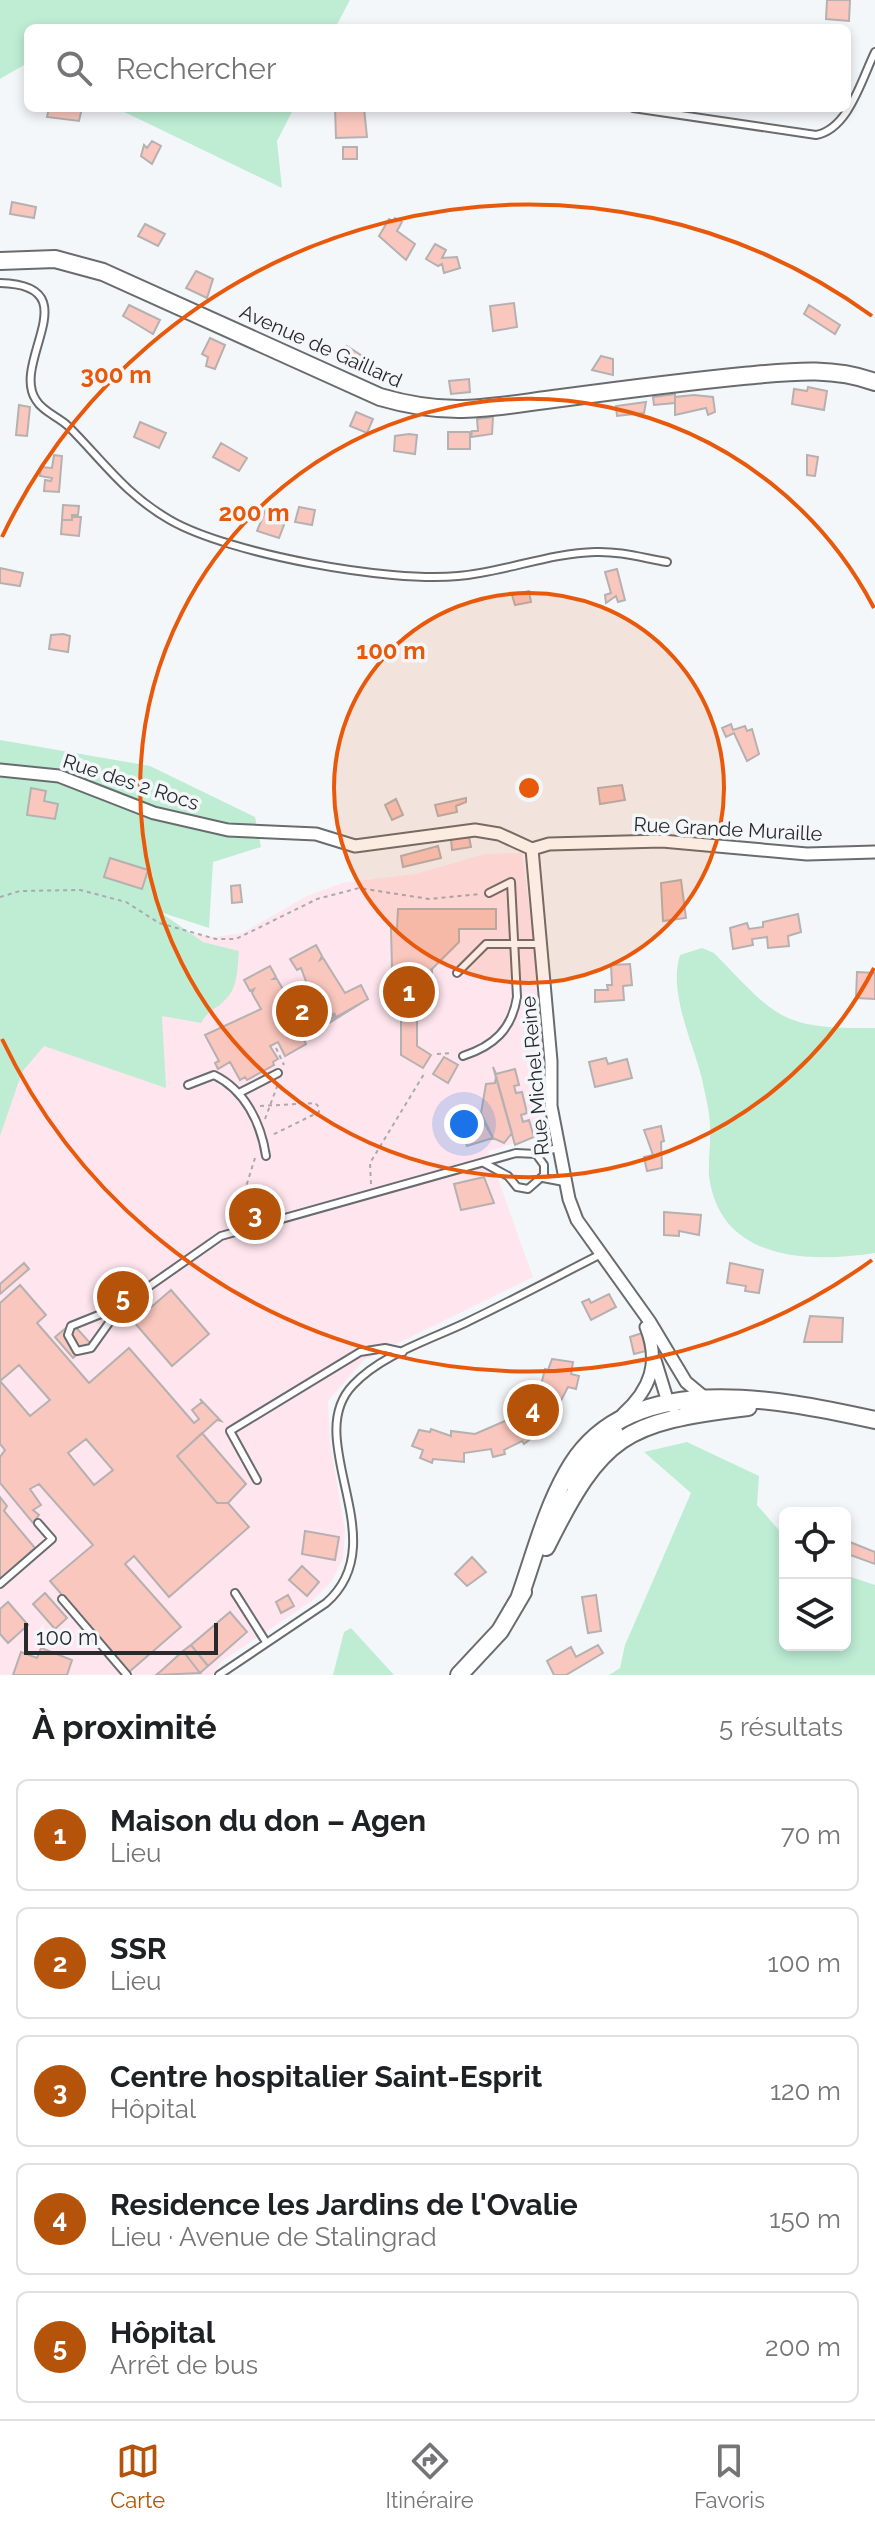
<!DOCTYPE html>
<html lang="fr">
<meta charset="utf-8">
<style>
:root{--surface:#fff;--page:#f6f6f6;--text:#202124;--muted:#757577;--line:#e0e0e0;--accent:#b45309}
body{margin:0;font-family:Raleway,sans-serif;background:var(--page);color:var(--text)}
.controls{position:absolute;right:24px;bottom:24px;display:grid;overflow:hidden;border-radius:12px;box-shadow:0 4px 12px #0003}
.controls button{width:72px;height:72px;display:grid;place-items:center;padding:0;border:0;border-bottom:2px solid var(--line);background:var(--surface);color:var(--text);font:40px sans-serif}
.scale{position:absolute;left:24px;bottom:20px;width:194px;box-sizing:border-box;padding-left:8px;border:4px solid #292a2b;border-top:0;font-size:22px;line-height:28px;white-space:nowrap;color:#292a2b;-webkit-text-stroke:6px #f4f7fa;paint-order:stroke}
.you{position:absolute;left:464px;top:1124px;width:28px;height:28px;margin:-20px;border:6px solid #fff;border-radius:50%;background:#1a73e8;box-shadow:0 0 0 12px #1a73e833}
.badge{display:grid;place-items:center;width:52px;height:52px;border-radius:50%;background:var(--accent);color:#fff;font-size:26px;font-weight:700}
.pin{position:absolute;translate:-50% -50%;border:4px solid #fff;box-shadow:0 2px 8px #0006}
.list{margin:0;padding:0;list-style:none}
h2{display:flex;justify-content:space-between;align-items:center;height:104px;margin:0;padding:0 32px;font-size:34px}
h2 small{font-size:26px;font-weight:400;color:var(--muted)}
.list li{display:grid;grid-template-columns:52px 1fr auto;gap:24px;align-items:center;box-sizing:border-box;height:112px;margin:0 16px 16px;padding:0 16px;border:2px solid var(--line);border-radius:12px}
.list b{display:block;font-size:30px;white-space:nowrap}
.list p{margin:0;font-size:26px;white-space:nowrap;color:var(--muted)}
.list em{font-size:26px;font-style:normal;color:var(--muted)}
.icon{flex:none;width:44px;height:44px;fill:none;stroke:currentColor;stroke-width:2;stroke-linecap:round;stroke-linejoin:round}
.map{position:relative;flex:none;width:875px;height:1675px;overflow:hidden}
.search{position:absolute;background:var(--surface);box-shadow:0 4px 12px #0003;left:24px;right:24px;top:24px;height:88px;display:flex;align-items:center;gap:20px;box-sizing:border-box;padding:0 28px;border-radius:12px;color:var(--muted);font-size:30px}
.sheet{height:744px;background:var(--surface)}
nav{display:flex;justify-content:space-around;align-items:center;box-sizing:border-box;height:112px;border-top:2px solid var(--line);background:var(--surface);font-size:22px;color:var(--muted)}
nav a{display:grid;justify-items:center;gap:4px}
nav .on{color:var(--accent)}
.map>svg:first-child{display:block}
.medical{fill:#ffe5ee}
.green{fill:#beedd4}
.building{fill:#fac7be;stroke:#b5b1b1;stroke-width:2;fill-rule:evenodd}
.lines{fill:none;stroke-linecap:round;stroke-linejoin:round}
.lane-casing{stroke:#696c6e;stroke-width:10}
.street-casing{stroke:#696c6e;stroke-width:15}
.secondary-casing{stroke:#696c6e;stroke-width:20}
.path{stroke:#a8aaac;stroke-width:2;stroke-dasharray:4 4;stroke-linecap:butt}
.lane{stroke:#fff;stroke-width:6}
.street{stroke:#fff;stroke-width:11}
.secondary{stroke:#fff;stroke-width:16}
.ring{fill:none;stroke:#e8590c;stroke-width:4}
.labels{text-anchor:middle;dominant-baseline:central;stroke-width:7;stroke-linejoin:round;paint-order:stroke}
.street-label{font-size:20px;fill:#292a2b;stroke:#f4f7fa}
.centre{fill:#e8590c;stroke:#f4f7fa;stroke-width:4}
.ring-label{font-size:24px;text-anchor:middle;font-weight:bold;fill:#e8590c;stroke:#f4f7fa;stroke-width:7;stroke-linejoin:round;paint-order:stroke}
</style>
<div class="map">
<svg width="875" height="1675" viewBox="0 0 875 1675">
<rect width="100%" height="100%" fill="#f4f7fa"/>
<path class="medical" d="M522,853L537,967L546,1083L543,1131L536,1137L488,1151L533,1277L364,1360L328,1401L330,1442L345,1531L343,1558L332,1581L312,1601L222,1661L212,1675H0V884L110,887L190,933L214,937L242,933L307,896L342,883L416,874L485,854Z"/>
<path class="green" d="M0,0H350L335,28H28V67L24,65L0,79Z
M116,108H294L277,141L282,188Z
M0,740L150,766L255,817L261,847L213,862L209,928L160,912L203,942L239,951C237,968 239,988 224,1001C214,1011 211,1007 201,1023L162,1016L166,1088L44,1046L22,1072L0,1136Z
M702,948L714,953C778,1019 781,1029 875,1028V1253C810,1263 720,1262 709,1176C708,1160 711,1144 710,1127C710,1111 705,1095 702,1079C693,1042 668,993 680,955Z
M687,1442L759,1476L757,1505L785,1537V1645H845V1575L875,1585V1675H609L620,1668L625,1645L691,1493L644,1452Z
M351,1628L394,1675H333L344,1632Z"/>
<path class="building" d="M827,0H850L849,21L826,19Z
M49,108H82L79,121L47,117Z
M335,108H364L367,137L336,138Z
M152,141L161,146L152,164L141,156L144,145L147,148Z
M343,147H357V159H343Z
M12,202L36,207L34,218L10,214Z
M395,218L402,222L397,231L415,244L406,260L379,236L389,219L393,221Z
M145,224L165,234L158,246L138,236Z
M435,244L446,250L442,258L457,257L460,268L444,273L442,264L438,266L426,259Z
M196,271L213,279L207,298L186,288Z
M514,303L517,327L493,331L490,306Z
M129,305L160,320L153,334L123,316Z
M809,305L840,325L835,334L804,314Z
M210,338L225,345L215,369L206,366L208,357L202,354Z
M347,346L361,355L354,368L339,359Z
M601,356L613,359V375L592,370Z
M469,379L470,392L451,394L449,381Z
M808,387L827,391L824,410L792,404L794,389L807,391Z
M675,394V403L654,405L653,397Z
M694,395L713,397L715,412L708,415L706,408L675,415V397Z
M646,402L644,413L617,416L616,406Z
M19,405L30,407L27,436L16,435Z
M356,412L373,419L367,433L350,426Z
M493,417L492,434L471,437L472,431H478L477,419Z
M140,422L166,433L159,448L134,437Z
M448,432H470V449H448Z
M409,434L417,435L415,454L394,451L395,436Z
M221,443L247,458L239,471L213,457Z
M54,455L62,456L59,492L44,491L45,480L51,481L52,478L40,476L41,467L52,468Z
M807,455L818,457L815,476L807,475Z
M63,505L79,506L78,515H72V520H62Z
M299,507L315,510L312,525L295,522Z
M266,509L287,517L279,538L257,531Z
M72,517H81L79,536L61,534L62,520H72Z
M0,568L23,573L20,586L0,583Z
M617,569L625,600L618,602L616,596L606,603L605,595L611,593L605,572Z
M529,591L531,602L515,605L512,595Z
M63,634L70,636L68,652L49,649L51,635Z
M731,724L733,730L745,726L747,731L752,729L759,754L747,761L734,733L726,737L722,728Z
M622,785L625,800L600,804L598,788Z
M31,788L46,791L44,801L58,804L55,819L27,815Z
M466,798V802L456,806L457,812L438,816L435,805Z
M396,799L403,815L392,820L385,805Z
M469,837L471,847L452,850L451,839Z
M438,846L441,858L403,867L401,856Z
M110,858L148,870L142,889L104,877Z
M681,880L686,918L663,921L661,883Z
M240,885L242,902L232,903L231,886Z
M398,909H496V929H459V942L428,973L425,999L421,1004L425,1008L417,1016V1046L431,1055L423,1068L401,1055V1007H393L391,929H397Z
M798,914L801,932L788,936L789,946L768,948L767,937L752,939L753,945L733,949L730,928L747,923L749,929L763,927V922Z
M316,945L322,956L320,960L323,958L345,993L361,985L368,999L336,1017L334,1013V1017L301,1033L306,1044L285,1056L278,1042L270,1046L278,1059L273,1062L274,1065L247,1080L245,1077L240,1080L230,1062L218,1069L215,1063L219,1061L205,1035L261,1009L252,993L254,989L250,991L244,980L270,966L276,977L273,979H277L288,998L308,987L301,968L297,970L290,959Z
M630,964L632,985L623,986L624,1000L595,1002V990H608L607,985H612L611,965Z
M432,969V1007L425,1008L421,1004L425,999L424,986H428V973Z
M857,972L875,973V999L856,998Z
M368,999L316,1031L302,1038L301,1033L334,1017L332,1014L336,1017Z
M444,1057L458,1065L448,1083L433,1074Z
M606,1058L608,1064L627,1059L632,1078L595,1087L589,1062Z
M493,1067L496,1074L515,1069L519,1085L514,1086L516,1093L522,1092L527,1113L521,1115L523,1122L529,1120L534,1137L515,1145Z
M496,1076L512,1133L504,1143L493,1138L481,1113L486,1084L495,1083Z
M484,1123L493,1138L467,1146L462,1130Z
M661,1126L664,1141L661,1142L662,1168L647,1171L644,1157L653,1155L644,1130Z
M484,1177L494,1203L461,1210L454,1184Z
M664,1212L701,1215L699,1235L679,1231V1236L664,1235Z
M24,1263L29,1269L0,1294V1284Z
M730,1263L763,1270L759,1293L745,1291L746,1286L727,1283Z
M20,1285L46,1315L37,1323L89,1383L129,1348L194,1423L199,1419L192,1410L202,1402L200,1399L221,1421L217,1420L177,1456L217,1503H228L249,1527L169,1597L134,1556L125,1564L181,1627L129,1672L50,1581L93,1545L39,1484L30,1489L41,1505L33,1510L39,1515L33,1523L0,1483V1457L5,1450L0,1444V1303ZM19,1365L50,1400L30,1416L0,1381ZM86,1439L113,1470L94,1485L68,1453Z
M171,1290L209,1334L172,1366L134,1322Z
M609,1294L616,1307L591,1320L582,1302L589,1299L591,1303Z
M810,1316L843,1318L842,1342H804Z
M72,1323L91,1344L73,1358L55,1337Z
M642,1333L646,1351L634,1354L630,1337Z
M552,1359L573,1362L571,1374L579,1376L576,1389L568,1387L554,1414L546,1410L528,1429L534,1436L524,1444L522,1441L504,1450L505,1454L493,1457L491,1449L464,1453V1462L433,1459L432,1463L420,1458L423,1450L412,1446L419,1430L430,1432L431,1429L451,1436V1431L475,1434L505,1421L525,1407L535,1386L540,1389L545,1369L548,1370Z
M202,1433L246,1484L228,1503H217L177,1456Z
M0,1497L7,1506L4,1511L35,1548L0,1579Z
M305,1531L339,1537L335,1560L302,1554Z
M845,1540L875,1552V1564L845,1553Z
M472,1557L486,1572L467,1586L455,1574Z
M302,1566L319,1582L307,1596L289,1580Z
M45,1593L67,1618L55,1629L33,1604Z
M288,1595L294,1606L281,1613L276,1602Z
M596,1595L601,1631L588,1633L582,1597Z
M8,1602L28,1625L8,1643L0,1634V1609Z
M230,1612L247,1632L208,1666L191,1645Z
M191,1645L208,1666L200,1673L183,1651Z
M598,1645L603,1653L566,1675H554L547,1661L571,1647L576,1657Z
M41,1648L72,1660L67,1675H13L21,1652L37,1658Z
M183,1651L200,1673L156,1675L161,1671Z"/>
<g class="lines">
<g class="lane-casing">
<path id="lane" d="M633,108L816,135C849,129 862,78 875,52
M0,283C91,285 10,362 36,400C43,412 59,417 68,426C104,462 125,494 170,520C229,554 390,583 458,576C504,572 550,553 595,552C620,551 643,558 667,562
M457,973L486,944H541
M463,1056C494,1046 512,1029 517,997L511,882L489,893
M188,1085L214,1075C245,1090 261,1123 266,1156
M239,1093L278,1073
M484,1163L508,1176L517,1187L528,1189L544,1175V1165L536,1154
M543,1178L564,1182
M121,1306L91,1348L77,1351L68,1335L71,1326L121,1306L221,1236L516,1153L536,1154L557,1148
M257,1480L230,1431L360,1352L385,1348L403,1352
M0,1584L52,1539L38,1523
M235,1593L266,1642
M62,1599L127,1675
M219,1675L326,1603C397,1541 300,1440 353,1385C381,1355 429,1340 465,1323C511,1301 556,1277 601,1254"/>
</g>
<g class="street-casing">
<path id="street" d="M0,770L59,776L154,813L228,830L316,834L355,846L475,830L499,834L532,849
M532,849L551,1061V1106L569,1199L577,1220L650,1322L686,1382L704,1397
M532,849L549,844L662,841L807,854L875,852
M655,1360L667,1399L673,1407
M623,1414C651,1389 660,1362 646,1327
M574,1490L572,1480L586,1457L617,1432"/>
</g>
<g class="secondary-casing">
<path id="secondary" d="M0,261L55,259L103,272L380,397C452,418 490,407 561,398C621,390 682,382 743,376C789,372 830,366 875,382
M546,1547C602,1434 624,1422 748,1407
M519,1599C534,1557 545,1512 567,1473C625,1366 779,1399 875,1420
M459,1675L500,1631L523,1592"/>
</g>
<path class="path" d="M0,897L20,891L80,890L126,902L159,923L216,939H236L317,899L359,888L429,899L480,894
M276,1048L284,1065
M437,1054L452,1053
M260,1106L315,1103L319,1107V1112L272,1135
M265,1119L278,1084
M371,1184L370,1163L424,1074
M233,1211L239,1209L255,1158"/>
<use href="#lane" class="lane"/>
<use href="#street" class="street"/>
<use href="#secondary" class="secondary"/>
</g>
<circle cx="529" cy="788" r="195" fill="#e8590c" fill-opacity=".12"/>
<g class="ring">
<circle cx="529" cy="788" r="195"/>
<path d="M874 968A389 389 0 1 1 874 608"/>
<path d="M872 1260A584 584 0 0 1 2 1039M2 537A584 584 0 0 1 872 316"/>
</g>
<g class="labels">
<g class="street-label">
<text transform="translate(321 346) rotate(24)">Avenue de Gaillard</text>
<text transform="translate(131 782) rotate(18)">Rue des 2 Rocs</text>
<text transform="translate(728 829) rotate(3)">Rue Grande Muraille</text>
<text transform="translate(535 1076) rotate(-95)">Rue Michel Reine</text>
</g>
</g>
<circle cx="529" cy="788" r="12" class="centre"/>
<g class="ring-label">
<text x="116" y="383">300 m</text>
<text x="254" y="521">200 m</text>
<text x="391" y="659">100 m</text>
</g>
</svg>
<div class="controls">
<button><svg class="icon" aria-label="locate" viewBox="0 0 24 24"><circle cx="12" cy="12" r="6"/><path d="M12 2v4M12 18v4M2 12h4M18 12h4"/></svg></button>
<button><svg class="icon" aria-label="layers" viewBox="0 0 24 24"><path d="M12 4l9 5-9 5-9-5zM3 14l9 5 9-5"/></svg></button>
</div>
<div class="scale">100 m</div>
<div class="you"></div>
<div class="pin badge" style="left:409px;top:992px">1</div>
<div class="pin badge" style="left:302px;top:1011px">2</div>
<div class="pin badge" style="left:255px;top:1214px">3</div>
<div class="pin badge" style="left:533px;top:1410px">4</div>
<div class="pin badge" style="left:123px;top:1297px">5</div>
<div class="search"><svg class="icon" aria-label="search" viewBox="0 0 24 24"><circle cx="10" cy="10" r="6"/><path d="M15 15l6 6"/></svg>Rechercher</div>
</div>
<section class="sheet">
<h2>À proximité<small>5 résultats</small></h2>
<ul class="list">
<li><span class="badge">1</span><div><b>Maison du don – Agen</b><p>Lieu</p></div><em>70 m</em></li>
<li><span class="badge">2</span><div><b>SSR</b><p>Lieu</p></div><em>100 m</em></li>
<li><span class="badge">3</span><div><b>Centre hospitalier Saint-Esprit</b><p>Hôpital</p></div><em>120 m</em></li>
<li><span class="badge">4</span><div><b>Residence les Jardins de l'Ovalie</b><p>Lieu · Avenue de Stalingrad</p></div><em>150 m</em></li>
<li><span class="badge">5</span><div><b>Hôpital</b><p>Arrêt de bus</p></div><em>200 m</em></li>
</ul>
</section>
<nav>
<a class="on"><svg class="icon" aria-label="map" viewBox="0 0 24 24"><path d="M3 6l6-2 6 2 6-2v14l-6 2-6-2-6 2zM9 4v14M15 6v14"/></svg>Carte</a>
<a><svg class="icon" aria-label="directions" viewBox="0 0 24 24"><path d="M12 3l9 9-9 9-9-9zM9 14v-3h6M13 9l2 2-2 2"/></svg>Itinéraire</a>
<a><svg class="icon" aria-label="saved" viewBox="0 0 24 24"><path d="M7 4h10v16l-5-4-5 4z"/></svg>Favoris</a>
</nav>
